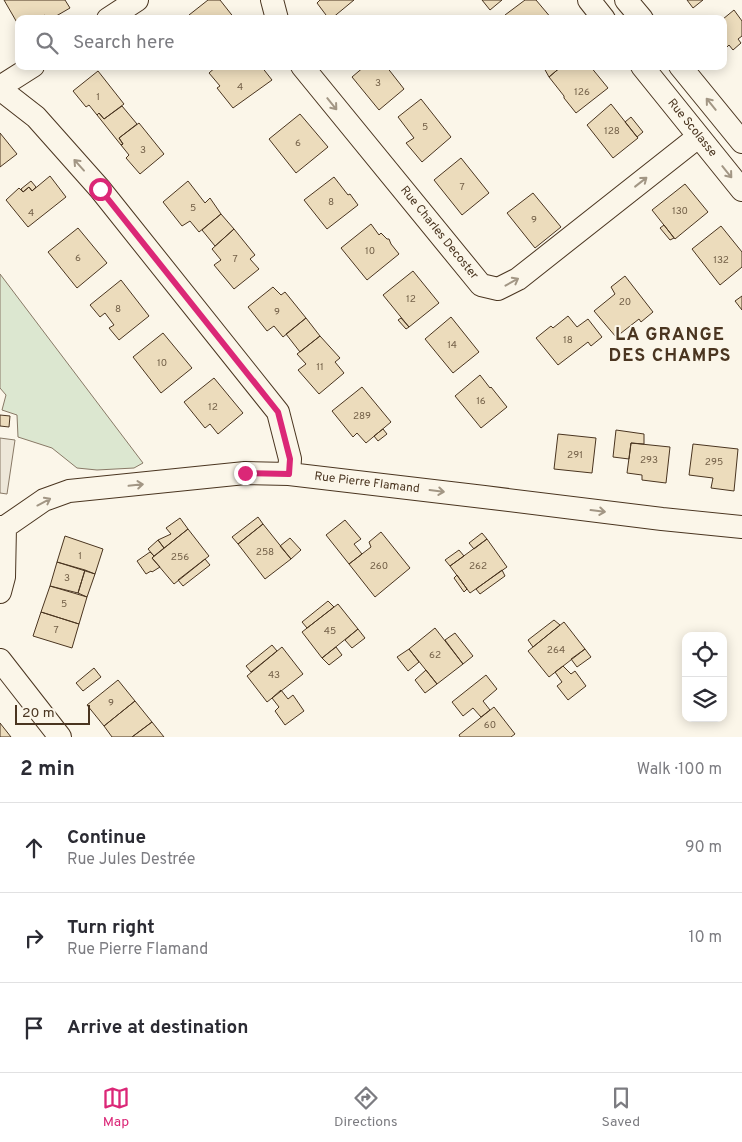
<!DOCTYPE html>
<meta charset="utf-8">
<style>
:root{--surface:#fff;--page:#f2f2f3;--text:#2b2b33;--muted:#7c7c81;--line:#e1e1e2;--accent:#db2777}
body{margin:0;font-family:Overpass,sans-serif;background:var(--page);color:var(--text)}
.controls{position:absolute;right:15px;bottom:15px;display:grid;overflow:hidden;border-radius:10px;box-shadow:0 2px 12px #0003}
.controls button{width:45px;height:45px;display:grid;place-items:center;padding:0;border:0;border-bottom:1px solid var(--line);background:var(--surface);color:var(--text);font:25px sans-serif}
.scale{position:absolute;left:15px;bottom:12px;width:75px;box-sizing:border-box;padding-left:5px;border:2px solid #4a3520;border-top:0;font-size:14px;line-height:18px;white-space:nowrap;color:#4a3520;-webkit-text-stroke:4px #fbf6e9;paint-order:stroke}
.stop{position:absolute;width:15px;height:15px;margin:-11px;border:4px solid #db2777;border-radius:50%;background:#fff}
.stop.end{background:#db2777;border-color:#fff;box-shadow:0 1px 5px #0008}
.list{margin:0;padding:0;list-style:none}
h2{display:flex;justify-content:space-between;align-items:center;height:65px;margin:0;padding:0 20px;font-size:21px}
h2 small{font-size:16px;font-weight:400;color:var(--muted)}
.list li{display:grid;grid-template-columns:32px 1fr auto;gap:15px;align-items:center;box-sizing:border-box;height:90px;padding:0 20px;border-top:1px solid var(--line)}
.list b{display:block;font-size:19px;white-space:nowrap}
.list p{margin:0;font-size:16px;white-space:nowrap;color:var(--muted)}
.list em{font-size:16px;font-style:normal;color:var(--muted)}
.icon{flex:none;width:28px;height:28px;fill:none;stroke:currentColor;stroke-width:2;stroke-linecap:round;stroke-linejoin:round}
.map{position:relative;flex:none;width:742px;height:737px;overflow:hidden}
.search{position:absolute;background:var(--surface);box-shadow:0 2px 12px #0003;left:15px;right:15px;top:15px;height:55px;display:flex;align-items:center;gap:12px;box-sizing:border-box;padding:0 18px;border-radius:10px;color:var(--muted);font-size:19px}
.sheet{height:335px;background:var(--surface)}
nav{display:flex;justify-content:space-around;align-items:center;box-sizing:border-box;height:70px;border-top:1px solid var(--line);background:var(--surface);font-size:14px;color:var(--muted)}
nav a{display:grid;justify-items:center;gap:2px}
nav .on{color:var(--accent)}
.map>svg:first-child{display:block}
.green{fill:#dce7d0;stroke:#887966}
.parking{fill:#ede7d9;stroke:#887966}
.building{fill:#ecdcbc;stroke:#4a3520}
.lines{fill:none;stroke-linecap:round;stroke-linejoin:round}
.street-casing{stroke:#4a3520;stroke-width:24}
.street{stroke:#fbf6e9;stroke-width:22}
.oneway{stroke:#a29684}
.route{stroke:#db2777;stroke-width:6}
.labels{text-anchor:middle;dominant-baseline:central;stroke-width:4;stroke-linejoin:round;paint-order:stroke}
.number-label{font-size:10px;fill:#725f47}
.street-label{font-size:12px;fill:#4a3520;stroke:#fbf6e9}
.district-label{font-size:18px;font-weight:bold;letter-spacing:1px;fill:#4a3520;stroke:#fbf6e9}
</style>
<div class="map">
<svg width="742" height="737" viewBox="0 0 742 737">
<rect width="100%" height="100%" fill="#fbf6e9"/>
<path class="green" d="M0,274L143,463L134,468L97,470L77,468L52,448L18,437L17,415L2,410L6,395L0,388Z"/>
<path class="parking" d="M0,438L15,440L7,494L0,493Z"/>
<path class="building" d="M4,0H65L70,8L51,19H48L45,15L39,19H19V26Z
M208,0H220L235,19H187L190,16L189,15Z
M320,0H354L331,19H329L317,3Z
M482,0H502L490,10Z
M525,0H536L552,19H508L505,15Z
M687,0H703L693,8Z
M734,10L742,21V36L738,39L741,43L733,50L729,45L723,51V19Z
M217,66H253L255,69L258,66H261L272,80L233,108L217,88L220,86L209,73Z
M365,66H386L404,89L379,110L352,77Z
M546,66H562L549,77L544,68Z
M562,66H590L608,88L576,113L564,98V96L549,77Z
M98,71L124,104L104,119L99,113L97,115L89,105L86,107L73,91Z
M421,99L451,137L422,162L406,143L414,138L398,117Z
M611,104L638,138L613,158L587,125Z
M122,106L137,124L119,138L123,144L121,145L97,115L99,113L104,119Z
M300,114L328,147L296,173L269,139Z
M631,117L643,132L637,137L625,122Z
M139,123L164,154L140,174L126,158L129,155L121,145L123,144L119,138Z
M0,133L17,154L0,167Z
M461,158L489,193L462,215L434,180Z
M50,176L66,197L28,227L6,200L19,188L23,192L29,187L32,191Z
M334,177L348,195L350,194L358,205L327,229L304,200Z
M31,181L36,187L32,191L29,187L23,192L21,189Z
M188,181L205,203L210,198L221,214L199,232L190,221L182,226L163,202Z
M685,184L708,212L675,239L652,210Z
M533,193L561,227L535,248L507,213Z
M221,214L234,229L215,246L202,230Z
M371,224L379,235L381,233L387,239H389L391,244L399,254L367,280L341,248Z
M664,225L674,238L670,240L660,228Z
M721,226L742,252V267L720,285L692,249Z
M78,228L107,263L77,288L48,252Z
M234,229L255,255L250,259L259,269L234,289L214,265L221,260L212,249Z
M413,271L439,303L409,327L383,295Z
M625,276L653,312L641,322L639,319L616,337L594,311L615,294L611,287Z
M121,280L149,316L119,340L109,328L114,325L105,313L100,317L90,305Z
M273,287L281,295L285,292L306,318L283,337L274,326L267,331L248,307Z
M742,296V310L735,301Z
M568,316L577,327L588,319L602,337L591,346L588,342L558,365L536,338L551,326L553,328Z
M451,317L479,352L453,373L425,339Z
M306,318L320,336L300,352L286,334Z
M401,318L409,327L406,329L398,320Z
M163,333L192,368L161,393L133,357Z
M320,336L340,358L335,362L344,373L319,394L298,370L306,364L297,354Z
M480,375L490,388L491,387L507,407L481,428L455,396Z
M214,378L243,413L218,434L210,424L205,428L184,402Z
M362,387L391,422L366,443L357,433L353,437L332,411Z
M0,415L10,416L9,427L0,426Z
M383,429L387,434L378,441L374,436Z
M616,430L644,434V444L631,443L629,459L613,457Z
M558,434L596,438L592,473L554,469Z
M631,443L670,447L666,483L642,480V475L627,473Z
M693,444L738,449L734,491L711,488L713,478L689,475Z
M258,517L263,524L238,544L232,537Z
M180,518L188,529L164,548L158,540L171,534L166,528Z
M345,520L361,539L354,544L362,554L349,564L326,535Z
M263,524L291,559L265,579L238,544Z
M188,529L209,556L174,584L152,558Z
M381,532L410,568L375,597L349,564L371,547L369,542Z
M482,533L487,539L474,549L469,543Z
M65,536L103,549L95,574L57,562Z
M290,538L301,550L291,559L280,546Z
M487,539L507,567L470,593L450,566Z
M158,540L164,548L154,556L148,549Z
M459,550L464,556L450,566L445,560Z
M150,552L154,556L152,558L160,567L152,572L151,571L146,574L137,561Z
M205,559L210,565L183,586L178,580Z
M57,562L85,570L78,593L50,586Z
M85,570L95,574L87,597L78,593Z
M502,570L505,576L480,594L476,589Z
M457,575L467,589L464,592L454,578Z
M50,586L87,597L79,624L41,612Z
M328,601L334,607L307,628L302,622Z
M338,604L358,629L322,658L302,632Z
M41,612L79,624L72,648L33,636Z
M554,620L560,625L533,647L528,640Z
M564,622L585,649L549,677L528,651Z
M435,628L463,664L437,684L409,649Z
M358,629L365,638L352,648L345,640Z
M455,633L473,656L463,664L445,640Z
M272,645L277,651L251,672L246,666Z
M282,647L303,674L267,702L247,676Z
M336,647L342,655L329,665L322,658Z
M409,649L419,662L408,671L397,657Z
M585,649L591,657L577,667L571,659Z
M563,666L571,674L575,671L586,686L568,700L557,686L562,682L555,672Z
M94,668L101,677L83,691L76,683Z
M426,670L437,684L425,693L415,680Z
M486,675L497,689L483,701L490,710L481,717L473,708L463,716L452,702Z
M118,680L135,701L104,726L87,705Z
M281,690L288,699L293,695L304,711L285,725L275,711L279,707L272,698Z
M135,701L152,722L132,737H112L104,726Z
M494,707L515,734L511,737H460L459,735Z
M152,722L164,737H132Z
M0,723L11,737H0Z"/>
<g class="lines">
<g class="street-casing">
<path id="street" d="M272,0L277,19
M589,0L604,19
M626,0L642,19
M108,19L137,0
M302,66L481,285L498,289L518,279L698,137
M642,66L742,190
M680,66L742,142
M0,87L33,66
M0,89L36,117L100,189L278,412L290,459L289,474
M0,527H5L44,500L69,491L245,473L289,474L484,497L662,519L742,527
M0,592L4,577L5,527
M0,660L60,737"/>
</g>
<use href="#street" class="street"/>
</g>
<defs><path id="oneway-shaft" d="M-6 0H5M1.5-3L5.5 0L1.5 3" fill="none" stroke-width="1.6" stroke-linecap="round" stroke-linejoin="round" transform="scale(1.25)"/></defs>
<g class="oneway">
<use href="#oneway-shaft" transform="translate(332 104) rotate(51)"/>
<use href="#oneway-shaft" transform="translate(711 104) rotate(-129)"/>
<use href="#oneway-shaft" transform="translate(79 165) rotate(-132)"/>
<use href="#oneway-shaft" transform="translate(727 172) rotate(51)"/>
<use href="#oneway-shaft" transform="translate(641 182) rotate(-38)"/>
<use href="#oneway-shaft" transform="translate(512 282) rotate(-29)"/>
<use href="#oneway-shaft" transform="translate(136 485) rotate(-6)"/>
<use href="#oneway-shaft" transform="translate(437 491) rotate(7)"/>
<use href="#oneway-shaft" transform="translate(44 502) rotate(-28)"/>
<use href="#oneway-shaft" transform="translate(598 511) rotate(7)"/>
</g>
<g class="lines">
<path class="route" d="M100,189L278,412L290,459L289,474L245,473"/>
</g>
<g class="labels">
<g class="number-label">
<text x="378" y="83">3</text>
<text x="240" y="87">4</text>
<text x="582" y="92">126</text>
<text x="98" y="97">1</text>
<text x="425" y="127">5</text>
<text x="612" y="131">128</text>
<text x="298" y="143">6</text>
<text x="143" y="150">3</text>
<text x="462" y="187">7</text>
<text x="331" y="202">8</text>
<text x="193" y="208">5</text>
<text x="680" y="211">130</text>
<text x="31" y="213">4</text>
<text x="534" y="220">9</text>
<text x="370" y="251">10</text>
<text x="78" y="258">6</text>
<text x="235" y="259">7</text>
<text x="721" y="260">132</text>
<text x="411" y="299">12</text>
<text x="625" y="302">20</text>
<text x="118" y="309">8</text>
<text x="277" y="312">9</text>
<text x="568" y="340">18</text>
<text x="452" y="345">14</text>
<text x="162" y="363">10</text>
<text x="320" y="367">11</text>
<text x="481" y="401">16</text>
<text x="213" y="407">12</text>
<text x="362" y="416">289</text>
<text x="575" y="455">291</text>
<text x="649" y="460">293</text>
<text x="714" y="462">295</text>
<text x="265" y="552">258</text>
<text x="80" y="556">1</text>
<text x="180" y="557">256</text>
<text x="379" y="566">260</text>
<text x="478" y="566">262</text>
<text x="67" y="578">3</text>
<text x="64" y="604">5</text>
<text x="56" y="630">7</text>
<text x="330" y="631">45</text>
<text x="556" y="650">264</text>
<text x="435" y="655">62</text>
<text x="274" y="675">43</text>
<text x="111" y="703">9</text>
<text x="490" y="725">60</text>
</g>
<g class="street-label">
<text transform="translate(692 128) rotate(51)">Rue Scolasse</text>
<text transform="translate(439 233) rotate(51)">Rue Charles Decoster</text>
<text transform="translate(367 483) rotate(7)">Rue Pierre Flamand</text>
</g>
<g class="district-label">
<text x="670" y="335">LA GRANGE<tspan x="670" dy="21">DES CHAMPS</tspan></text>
</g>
</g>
</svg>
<div class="controls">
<button><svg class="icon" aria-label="locate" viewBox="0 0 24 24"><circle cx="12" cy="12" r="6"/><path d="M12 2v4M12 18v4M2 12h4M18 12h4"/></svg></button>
<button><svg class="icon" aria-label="layers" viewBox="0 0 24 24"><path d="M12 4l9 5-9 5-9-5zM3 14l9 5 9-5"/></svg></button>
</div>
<div class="scale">20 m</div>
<div class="stop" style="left:100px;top:189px"></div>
<div class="stop end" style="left:245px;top:473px"></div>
<div class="search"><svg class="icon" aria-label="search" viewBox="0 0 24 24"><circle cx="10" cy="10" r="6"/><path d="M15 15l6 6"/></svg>Search here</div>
</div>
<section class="sheet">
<h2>2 min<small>Walk · 100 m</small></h2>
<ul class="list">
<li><svg class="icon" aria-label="ahead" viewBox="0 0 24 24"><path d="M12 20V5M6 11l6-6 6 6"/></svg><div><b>Continue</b><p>Rue Jules Destrée</p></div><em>90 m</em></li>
<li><svg class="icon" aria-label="right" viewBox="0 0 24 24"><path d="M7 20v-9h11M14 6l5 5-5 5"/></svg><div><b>Turn right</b><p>Rue Pierre Flamand</p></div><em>10 m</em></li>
<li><svg class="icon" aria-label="arrive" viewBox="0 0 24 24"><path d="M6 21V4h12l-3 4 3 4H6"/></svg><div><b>Arrive at destination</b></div></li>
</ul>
</section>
<nav>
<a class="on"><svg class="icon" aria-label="map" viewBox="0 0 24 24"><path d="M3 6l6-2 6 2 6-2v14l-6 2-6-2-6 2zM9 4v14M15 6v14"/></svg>Map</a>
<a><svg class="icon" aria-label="directions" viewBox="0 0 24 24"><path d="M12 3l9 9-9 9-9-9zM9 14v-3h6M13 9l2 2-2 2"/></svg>Directions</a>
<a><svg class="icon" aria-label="saved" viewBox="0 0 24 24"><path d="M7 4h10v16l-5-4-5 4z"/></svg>Saved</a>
</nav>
